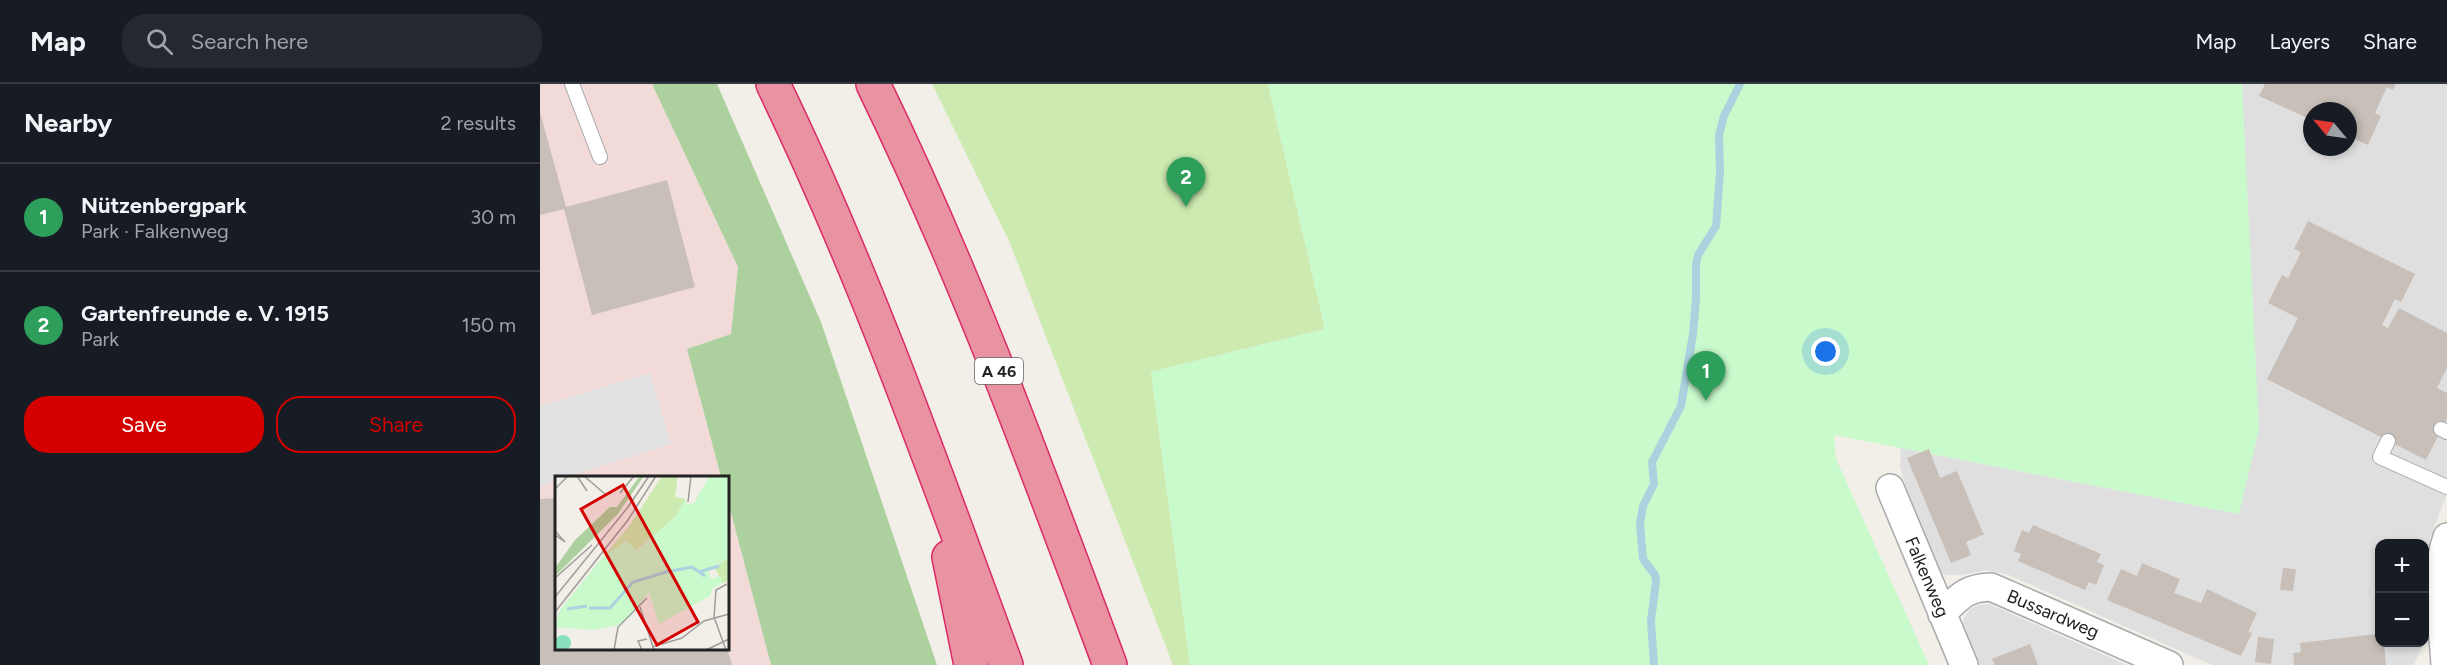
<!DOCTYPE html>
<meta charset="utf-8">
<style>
:root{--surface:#171b24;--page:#242831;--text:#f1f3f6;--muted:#9ea1a6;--line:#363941;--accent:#d40000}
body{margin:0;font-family:Figtree,sans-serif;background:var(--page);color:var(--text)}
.controls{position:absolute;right:18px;bottom:18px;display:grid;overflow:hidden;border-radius:12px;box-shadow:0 3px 9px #0003}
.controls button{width:54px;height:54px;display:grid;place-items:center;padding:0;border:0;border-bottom:2px solid var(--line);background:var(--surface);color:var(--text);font:30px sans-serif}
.compass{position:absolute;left:1763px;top:18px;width:54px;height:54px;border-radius:50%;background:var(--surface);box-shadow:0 3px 9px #0003;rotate:299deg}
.you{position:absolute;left:1286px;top:268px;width:21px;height:21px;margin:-15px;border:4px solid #fff;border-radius:50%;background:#1a73e8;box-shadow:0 0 0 9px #1a73e833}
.badge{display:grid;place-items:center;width:39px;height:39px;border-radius:50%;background:var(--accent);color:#fff;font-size:20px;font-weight:700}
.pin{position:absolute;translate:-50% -50px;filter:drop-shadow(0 2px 3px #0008)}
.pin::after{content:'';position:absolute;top:32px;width:21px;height:18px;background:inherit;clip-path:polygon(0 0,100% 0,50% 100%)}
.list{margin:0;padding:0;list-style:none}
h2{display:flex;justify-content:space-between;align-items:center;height:78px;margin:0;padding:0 24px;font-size:26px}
h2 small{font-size:20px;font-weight:400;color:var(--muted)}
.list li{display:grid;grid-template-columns:39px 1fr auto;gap:18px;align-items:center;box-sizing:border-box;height:108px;padding:0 24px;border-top:2px solid var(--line)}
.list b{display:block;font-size:22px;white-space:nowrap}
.list p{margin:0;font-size:20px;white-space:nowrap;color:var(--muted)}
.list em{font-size:20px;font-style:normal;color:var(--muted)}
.actions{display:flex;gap:12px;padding:18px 24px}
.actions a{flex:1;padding:14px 0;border:2px solid var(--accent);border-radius:24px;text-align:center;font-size:21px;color:var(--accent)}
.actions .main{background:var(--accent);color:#fff}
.icon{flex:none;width:33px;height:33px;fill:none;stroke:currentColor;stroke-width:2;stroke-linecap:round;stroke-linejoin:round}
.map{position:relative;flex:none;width:1907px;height:581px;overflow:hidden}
header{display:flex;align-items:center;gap:36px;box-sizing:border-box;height:84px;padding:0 30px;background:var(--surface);border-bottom:2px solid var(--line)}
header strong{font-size:28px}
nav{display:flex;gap:33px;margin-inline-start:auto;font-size:21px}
.search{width:420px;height:54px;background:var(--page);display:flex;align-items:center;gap:15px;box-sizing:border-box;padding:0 21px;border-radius:24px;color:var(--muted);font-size:22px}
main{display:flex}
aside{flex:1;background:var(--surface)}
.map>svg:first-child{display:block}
.residential{fill:#e0dfdf;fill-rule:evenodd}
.commercial{fill:#f2dad9}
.grass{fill:#cdebb0}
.forest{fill:#add19e}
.park{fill:#c8facc}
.parking{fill:#e2e2e2}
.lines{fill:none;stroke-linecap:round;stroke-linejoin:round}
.stream{stroke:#aad3df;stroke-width:8}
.building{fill:#c7bfb8}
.lane-casing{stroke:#a9a9a9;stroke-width:16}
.street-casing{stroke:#a9a9a9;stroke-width:30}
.highway-casing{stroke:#dc2a67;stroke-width:36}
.lane{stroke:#fff;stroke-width:14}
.street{stroke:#fff;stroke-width:27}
.highway{stroke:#e892a2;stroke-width:33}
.labels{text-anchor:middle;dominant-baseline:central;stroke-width:6;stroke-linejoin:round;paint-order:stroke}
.shield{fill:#fff;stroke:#646464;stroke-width:1.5}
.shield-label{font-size:16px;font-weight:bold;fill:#222}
.street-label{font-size:18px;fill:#222;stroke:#fff}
.inset-river{fill:none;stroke:#aad3df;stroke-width:3}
.inset-road{fill:none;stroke:#9f9d99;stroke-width:1.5}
.view{fill:#d40000;fill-opacity:0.15;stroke:#d40000;stroke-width:3}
.inset-edge{fill:none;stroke:#222;stroke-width:3}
</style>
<header>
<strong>Map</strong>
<div class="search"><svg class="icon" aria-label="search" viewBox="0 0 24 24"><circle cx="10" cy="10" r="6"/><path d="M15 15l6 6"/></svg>Search here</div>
<nav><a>Map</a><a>Layers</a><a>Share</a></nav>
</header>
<main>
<aside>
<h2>Nearby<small>2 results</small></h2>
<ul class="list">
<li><span class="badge" style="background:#2e9e5b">1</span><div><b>Nützenbergpark</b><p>Park · Falkenweg</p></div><em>30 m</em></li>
<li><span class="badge" style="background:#2e9e5b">2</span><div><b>Gartenfreunde e. V. 1915</b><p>Park</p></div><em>150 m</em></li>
</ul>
<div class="actions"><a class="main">Save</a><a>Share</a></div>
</aside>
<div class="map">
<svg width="1907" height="581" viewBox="0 0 1907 581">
<rect width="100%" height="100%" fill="#f2efe9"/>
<path class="residential" d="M1702,0H1907V410L1890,454L1887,476L1885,558L1884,460H1840V558H1884L1874,581H1672L1469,491L1447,486L1422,491H1405L1394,480L1370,420L1360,381L1361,364L1699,430L1704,58ZM1772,27H1808V63H1772Z
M1449,520L1587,581H1436L1422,542L1424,534L1430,525L1439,521Z"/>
<path class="commercial" d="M0,0H112L198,183L191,250L147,265L181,393L16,394V564H188V417L231,581H0Z"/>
<path class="grass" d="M392,0H728L785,245L611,288L650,581H633L469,157Z"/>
<path class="forest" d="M112,0H177L281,238L397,581H231L188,417V394L181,393L147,265L191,250L198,183Z"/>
<path class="park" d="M728,0H1702L1719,345L1699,430L1294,351L1296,375L1389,581H650L611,288L785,245Z"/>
<path class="parking" d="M110,289L131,360L26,393L16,394V396L0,402V322Z"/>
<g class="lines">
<path class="stream" d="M1114,581L1111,537L1116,497L1115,491L1103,475L1100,440L1103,422L1114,400L1112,378L1141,322L1153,250L1156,215V180L1158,171L1176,142L1180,88L1179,51L1184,32L1200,0"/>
</g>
<path class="building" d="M1725,0H1856L1853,6L1847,3L1835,29L1841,32L1828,61L1808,52V27H1772V36L1719,12Z
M0,28L26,123L127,96L155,203L52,231L24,125L0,131Z
M1768,137L1875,190L1861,218L1855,215L1842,241L1848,244L1859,224L1907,249V284L1897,304L1907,309V334L1886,376L1727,295L1758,234L1728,219L1742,191L1748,194L1761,168L1754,165Z
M1389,365L1400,394L1417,387L1443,449L1445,450L1426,458L1431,471L1411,479L1367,374Z
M16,414V564H187L192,581H0V415Z
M1493,441L1561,470L1557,478L1564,481L1556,501L1549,498L1545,506L1478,477L1481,470L1474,467L1482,446L1489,449Z
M1602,479L1640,495L1634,509L1661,519L1667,505L1717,529L1708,548L1712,549L1701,572L1567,516L1581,485L1597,492Z
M1743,484L1756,485L1753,507L1740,506Z
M1836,550L1837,559H1844L1846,581H1754L1753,569L1761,568L1760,559Z
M1718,553L1734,555L1731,580L1715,578Z
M1490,560L1498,581H1455L1452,575Z"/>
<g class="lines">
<g class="lane-casing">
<path id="lane" d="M32,0L60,73
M1901,345L1907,348
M1848,357L1840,373L1907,403"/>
</g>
<g class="street-casing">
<path id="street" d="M1350,404L1424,581
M1402,530C1419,513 1425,504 1451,503L1629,581
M1905,581C1903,540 1893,493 1907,453"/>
</g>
<g class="highway-casing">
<path id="highway" d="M233,0C324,188 394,385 466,581
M333,0C425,188 497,385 570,581
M409,473L431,581"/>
</g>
<use href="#lane" class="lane"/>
<use href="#street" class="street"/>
<use href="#highway" class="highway"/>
</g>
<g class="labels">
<rect class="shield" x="435" y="274" width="48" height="26" rx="4.5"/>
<g class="shield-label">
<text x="459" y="287">A 46</text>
</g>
<g class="street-label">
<text transform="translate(1387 493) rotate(67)">Falkenweg</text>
<text transform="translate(1513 530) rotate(23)">Bussardweg</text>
</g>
</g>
<g transform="translate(15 392)">
<rect width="174" height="174" fill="#f2efe9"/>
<path d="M107,0H123L120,21L131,23L120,41L81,75L71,65L47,82L75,49ZM174,82V104L168,107L159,91Z" fill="#cdebb0"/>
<path d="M85,0H89L62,39L0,100V92L20,64L55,31H62Z" fill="#add19e"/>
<path d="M155,0H174V82L153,93L156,103L165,100L168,107L157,113L155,120L104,148L94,116L75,141L63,149L38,154L0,151L5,134L47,82L71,65L82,75L120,41L131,23L132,29L139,27Z" fill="#c8facc"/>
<path d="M0 167a8 8 0 1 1 16 0a8 8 0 1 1-16 0Z" fill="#88e0be"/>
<path class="inset-river" d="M144,96L164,90M34,132H55L78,106L111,96L137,91L150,100M12,133L32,130"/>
<path class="inset-road" d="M22,0L32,15M29,0L50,18M0,13L13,0M65,17L79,0M133,26L136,0M0,55L10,66L0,59M0,102L37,69M0,121L73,31L94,0M85,131L99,174M0,136L73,44L101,0M127,162L149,145L174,138M97,171L127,162M59,174L63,151L92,122M87,174L83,165L92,163M151,174L174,163M171,174L159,141L161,114L172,108"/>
<path class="view" d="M68,9L143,146L102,169L26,33Z"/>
<rect width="174" height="174" class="inset-edge"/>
</g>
</svg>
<div class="controls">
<button>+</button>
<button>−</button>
</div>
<svg class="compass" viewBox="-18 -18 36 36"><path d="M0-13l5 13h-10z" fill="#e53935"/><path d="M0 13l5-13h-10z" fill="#9ea1a6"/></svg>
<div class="you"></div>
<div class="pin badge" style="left:1166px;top:317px;background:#2e9e5b">1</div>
<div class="pin badge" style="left:646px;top:123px;background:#2e9e5b">2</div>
</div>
</main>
